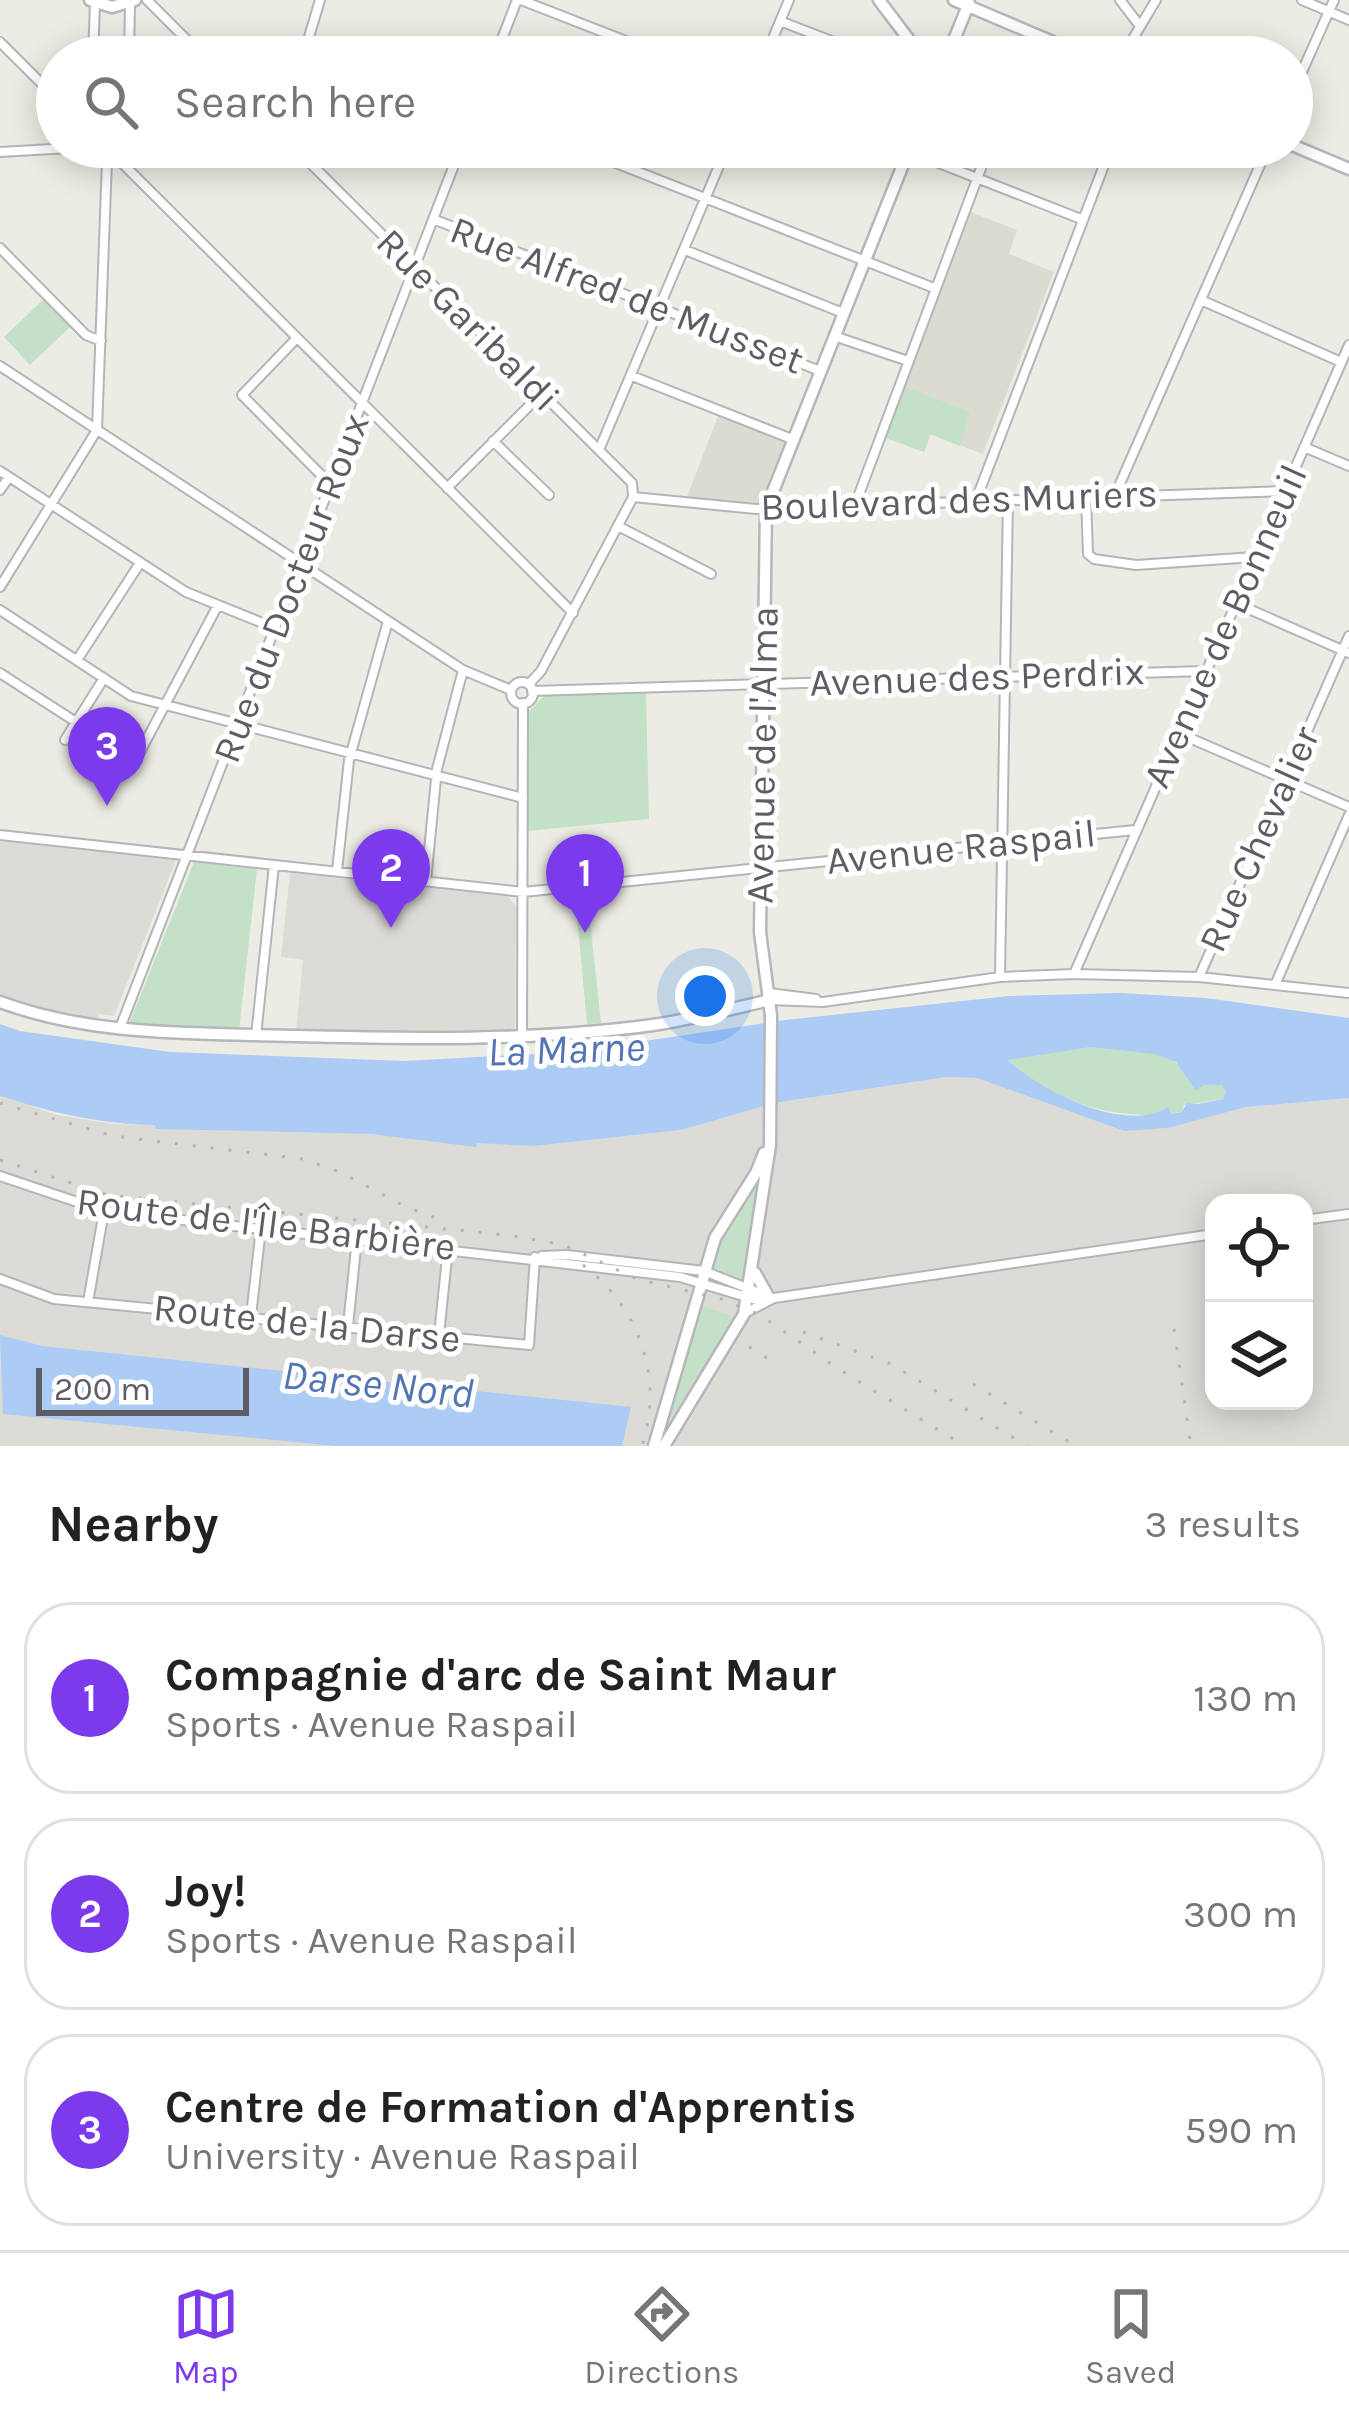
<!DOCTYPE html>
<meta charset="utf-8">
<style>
:root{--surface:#fff;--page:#f2f2f2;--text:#222;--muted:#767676;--line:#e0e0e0;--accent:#7c3aed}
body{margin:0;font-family:Karla,sans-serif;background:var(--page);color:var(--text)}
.controls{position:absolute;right:36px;bottom:36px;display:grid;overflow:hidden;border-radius:24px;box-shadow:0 6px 30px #0003}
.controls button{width:108px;height:108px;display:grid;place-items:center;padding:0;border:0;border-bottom:3px solid var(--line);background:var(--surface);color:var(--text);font:60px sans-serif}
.scale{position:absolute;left:36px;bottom:30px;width:213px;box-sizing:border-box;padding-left:12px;border:6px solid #5c5e63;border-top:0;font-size:33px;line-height:42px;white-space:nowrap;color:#5c5e63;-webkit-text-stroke:9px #fff;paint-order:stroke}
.you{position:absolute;left:705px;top:996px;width:42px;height:42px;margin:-30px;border:9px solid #fff;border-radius:50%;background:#1a73e8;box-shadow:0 0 0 18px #1a73e833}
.badge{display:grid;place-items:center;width:78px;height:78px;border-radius:50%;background:var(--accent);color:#fff;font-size:39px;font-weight:700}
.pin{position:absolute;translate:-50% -99px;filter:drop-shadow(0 3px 6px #0008)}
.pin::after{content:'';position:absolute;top:63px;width:42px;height:36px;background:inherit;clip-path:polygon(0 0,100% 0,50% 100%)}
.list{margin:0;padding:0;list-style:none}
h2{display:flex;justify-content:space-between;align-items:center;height:156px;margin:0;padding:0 48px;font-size:51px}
h2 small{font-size:39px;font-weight:400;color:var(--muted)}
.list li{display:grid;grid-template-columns:78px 1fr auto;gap:36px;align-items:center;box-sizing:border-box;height:192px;margin:0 24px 24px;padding:0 24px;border:3px solid var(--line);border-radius:48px}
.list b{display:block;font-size:45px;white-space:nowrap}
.list p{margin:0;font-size:39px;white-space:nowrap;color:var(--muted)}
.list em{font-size:39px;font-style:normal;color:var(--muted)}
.icon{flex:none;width:66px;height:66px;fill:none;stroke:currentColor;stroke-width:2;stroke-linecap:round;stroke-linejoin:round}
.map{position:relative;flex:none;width:1349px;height:1446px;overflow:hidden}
.search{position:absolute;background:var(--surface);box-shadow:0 6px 30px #0003;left:36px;right:36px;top:36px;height:132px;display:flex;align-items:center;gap:30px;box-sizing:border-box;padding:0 42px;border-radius:66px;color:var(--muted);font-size:45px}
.sheet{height:804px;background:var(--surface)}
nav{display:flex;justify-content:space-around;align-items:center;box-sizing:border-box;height:168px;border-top:3px solid var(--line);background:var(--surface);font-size:33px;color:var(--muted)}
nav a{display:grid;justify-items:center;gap:6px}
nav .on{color:var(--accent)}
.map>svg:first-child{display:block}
.industrial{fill:#dcdbd6;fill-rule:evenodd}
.education{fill:#dcdbd2}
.green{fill:#c3e1c7}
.water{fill:#accbf5;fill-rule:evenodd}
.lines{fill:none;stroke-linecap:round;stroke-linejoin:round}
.street-casing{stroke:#b4b5ba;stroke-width:12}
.secondary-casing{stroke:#b5b7bc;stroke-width:15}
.street{stroke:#fff;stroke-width:8}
.secondary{stroke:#fff;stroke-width:10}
.rail{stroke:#b4b5b5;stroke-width:3;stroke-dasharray:3 15;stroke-linecap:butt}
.labels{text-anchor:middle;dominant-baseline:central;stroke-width:10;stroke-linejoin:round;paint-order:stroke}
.street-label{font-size:39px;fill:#5c5e63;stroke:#fff}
.water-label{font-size:42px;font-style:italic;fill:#5275b5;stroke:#fff}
</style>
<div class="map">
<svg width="1349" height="1446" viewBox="0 0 1349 1446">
<rect width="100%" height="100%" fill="#edece4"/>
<path class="industrial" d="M0,841L176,860L114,1016L99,1014L96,1021L62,1017L0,995Z
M290,873L507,896L516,906L515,1030L296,1031L303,960L281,957Z
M947,1077L977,1078L1124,1131L1168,1128L1246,1107L1349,1098V1446H0V1096L57,1115L114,1124L156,1125L157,1129L371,1134L534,1146L681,1130L774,1103ZM1214,1203H1304V1401H1214Z"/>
<path class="education" d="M971,212L1017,230L1009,254L1054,272L983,454L931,434L924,452L886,438Z
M720,411L792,439L766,509L685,502Z"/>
<path class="green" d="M43,300L70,327L30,365L4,337Z
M905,387L970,412L960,446L930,434L924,452L886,438Z
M646,693L649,819L528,831L527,713L545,695Z
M194,862L257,869L239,1031L131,1025L130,1021Z
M587,892L601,1023L587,1024L575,893Z
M1091,1047C1116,1049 1149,1047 1171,1060C1195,1074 1190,1085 1223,1085L1226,1093L1223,1099L1184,1105L1182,1112C1119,1123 1053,1103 1007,1059Z
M762,1173L745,1279L744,1280L714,1267C712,1233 744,1200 762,1173Z
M698,1304L734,1317L662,1432Z"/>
<path class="water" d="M1120,993L1206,998L1349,1018V1098L1246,1107L1168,1128L1124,1131L977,1078L947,1077L774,1103L681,1130L534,1146L477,1143L476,1147L371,1134L156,1129L155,1125C100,1124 52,1113 0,1096V1024L20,1031L170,1052L404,1061L571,1052L785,1020L1009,996ZM1091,1047L1155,1054L1176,1062L1196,1091L1203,1085H1222L1226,1092L1223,1099L1198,1104L1187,1103L1182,1112L1171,1114L1168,1107C1125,1135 1039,1090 1008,1060Z
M0,1335L42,1346L631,1407L622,1446H336L3,1414Z"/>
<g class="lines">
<g class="street-casing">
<path id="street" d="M147,0L204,57
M521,0L667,57
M1120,0L1140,26
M1302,0L1349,20
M780,21L873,57
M0,42L57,99
M307,42L345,57
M93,57L95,3
M129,57L130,4
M303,57L320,0
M495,57L517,0
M765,57L789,0
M1024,57L1033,33
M1122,57L1156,0
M1292,94L1334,0
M106,147L573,613
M294,147L632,483L633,496
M575,147L934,288
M898,147L1081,219
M0,152L87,147
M433,219L820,371
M0,248L86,335L101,341
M685,250L843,313
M1201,300L1341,362
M834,336L908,361
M296,339L242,395L331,485
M0,366L463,670L511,690
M632,376L792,439
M493,441L549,495
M1304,447L1349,466
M599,450L727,147
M0,471L186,592L275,628
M447,488L542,393
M0,490L9,477
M1115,495L1268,147
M1086,496L1088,554L1094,559L1136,565L1255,557
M633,497L756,509L1284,491
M976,500L1111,147
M855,505L989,147
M618,526L711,574
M0,587L97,430L107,161L118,147
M1235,603L1349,653
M0,610L131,696L523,798
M77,660L140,563
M0,673L76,722
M511 693a11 11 0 1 1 22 0a11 11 0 1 1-22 0Z
M529,684L541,671L633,497
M532,691L1205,671
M1178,733L1349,807
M65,740L104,678
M140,752L218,605
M0,835L523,892L1135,830
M337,871L349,760L388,621
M426,881L437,769L463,670
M1074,974L1349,345
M1000,977L1008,499
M1199,977L1349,636
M1275,985L1349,815
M769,993L816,999
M770,1000L823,1002L1000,977L1074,974L1199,977L1349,993
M120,1028L461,147
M256,1036L274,865
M522,1036L523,703
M0,1176L104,1211L680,1277L763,1302
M1304,1220L1349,1214
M542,1256L567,1255L704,1271L767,1296
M0,1279L54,1299L529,1345L535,1257
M88,1302L104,1211
M745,1313L774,1298L1214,1234
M251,1316L261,1228
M348,1326L357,1238
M439,1335L448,1248"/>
</g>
<g class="secondary-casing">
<path id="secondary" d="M90,0L112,7L135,0
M879,0L922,57
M954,0L1088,57
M947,57L969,3
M1292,145L1349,169
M0,1002C81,1032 167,1033 252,1035C386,1038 521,1043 653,1025C693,1019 731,1009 770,1000
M755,1273L768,1296
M654,1446L715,1238L756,1173L764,1153
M664,1446L744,1314L770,1145L771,1016L760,932L766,509L910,147"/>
</g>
<use href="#street" class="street"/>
<use href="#secondary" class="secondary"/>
<path class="rail" d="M0,1103L113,1136L303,1159L340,1172L404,1206L441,1220
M0,1160L108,1195L515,1236L564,1245L637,1279L722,1299L760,1315L840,1370L965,1446
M583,1265C640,1308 664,1378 642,1446
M1174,1329L1191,1446
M803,1332L891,1364L1027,1446
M749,1347L772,1361
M973,1384L1076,1446"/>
</g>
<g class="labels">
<g class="street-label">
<text transform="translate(627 295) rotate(21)">Rue Alfred de Musset</text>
<text transform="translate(468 320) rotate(45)">Rue Garibaldi</text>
<text transform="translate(959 500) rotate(-2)">Boulevard des Muriers</text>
<text transform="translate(291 588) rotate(-69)">Rue du Docteur Roux</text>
<text transform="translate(1225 626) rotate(-66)">Avenue de Bonneuil</text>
<text transform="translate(977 677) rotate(-2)">Avenue des Perdrix</text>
<text transform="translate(762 755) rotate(-89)">Avenue de l'Alma</text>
<text transform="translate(1259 839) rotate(-66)">Rue Chevalier</text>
<text transform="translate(961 847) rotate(-6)">Avenue Raspail</text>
<text transform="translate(266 1224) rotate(7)">Route de l'Île Barbière</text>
<text transform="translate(307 1323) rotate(6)">Route de la Darse</text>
</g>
<g class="water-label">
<text transform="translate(566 1049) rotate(-2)">La Marne</text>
<text transform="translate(378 1384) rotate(6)">Darse Nord</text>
</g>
</g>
</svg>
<div class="controls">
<button><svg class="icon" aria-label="locate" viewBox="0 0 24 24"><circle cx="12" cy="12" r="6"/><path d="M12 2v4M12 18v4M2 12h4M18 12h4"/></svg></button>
<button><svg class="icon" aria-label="layers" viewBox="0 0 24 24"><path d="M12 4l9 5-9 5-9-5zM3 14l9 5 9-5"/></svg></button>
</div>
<div class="scale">200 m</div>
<div class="you"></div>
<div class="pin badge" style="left:585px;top:933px">1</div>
<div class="pin badge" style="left:391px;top:928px">2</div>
<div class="pin badge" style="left:107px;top:806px">3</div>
<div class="search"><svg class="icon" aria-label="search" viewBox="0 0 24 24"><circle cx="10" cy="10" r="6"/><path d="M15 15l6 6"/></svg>Search here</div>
</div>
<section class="sheet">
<h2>Nearby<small>3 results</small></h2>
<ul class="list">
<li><span class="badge">1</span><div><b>Compagnie d'arc de Saint Maur</b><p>Sports · Avenue Raspail</p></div><em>130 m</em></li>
<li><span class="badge">2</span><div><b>Joy!</b><p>Sports · Avenue Raspail</p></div><em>300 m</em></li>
<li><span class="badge">3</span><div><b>Centre de Formation d'Apprentis</b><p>University · Avenue Raspail</p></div><em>590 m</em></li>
</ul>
</section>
<nav>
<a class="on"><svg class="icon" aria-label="map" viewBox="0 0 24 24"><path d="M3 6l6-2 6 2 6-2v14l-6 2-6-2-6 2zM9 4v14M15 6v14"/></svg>Map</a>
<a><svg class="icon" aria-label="directions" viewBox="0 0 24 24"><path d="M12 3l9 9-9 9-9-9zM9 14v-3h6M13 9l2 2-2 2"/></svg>Directions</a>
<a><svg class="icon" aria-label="saved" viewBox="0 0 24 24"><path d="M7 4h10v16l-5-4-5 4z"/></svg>Saved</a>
</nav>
